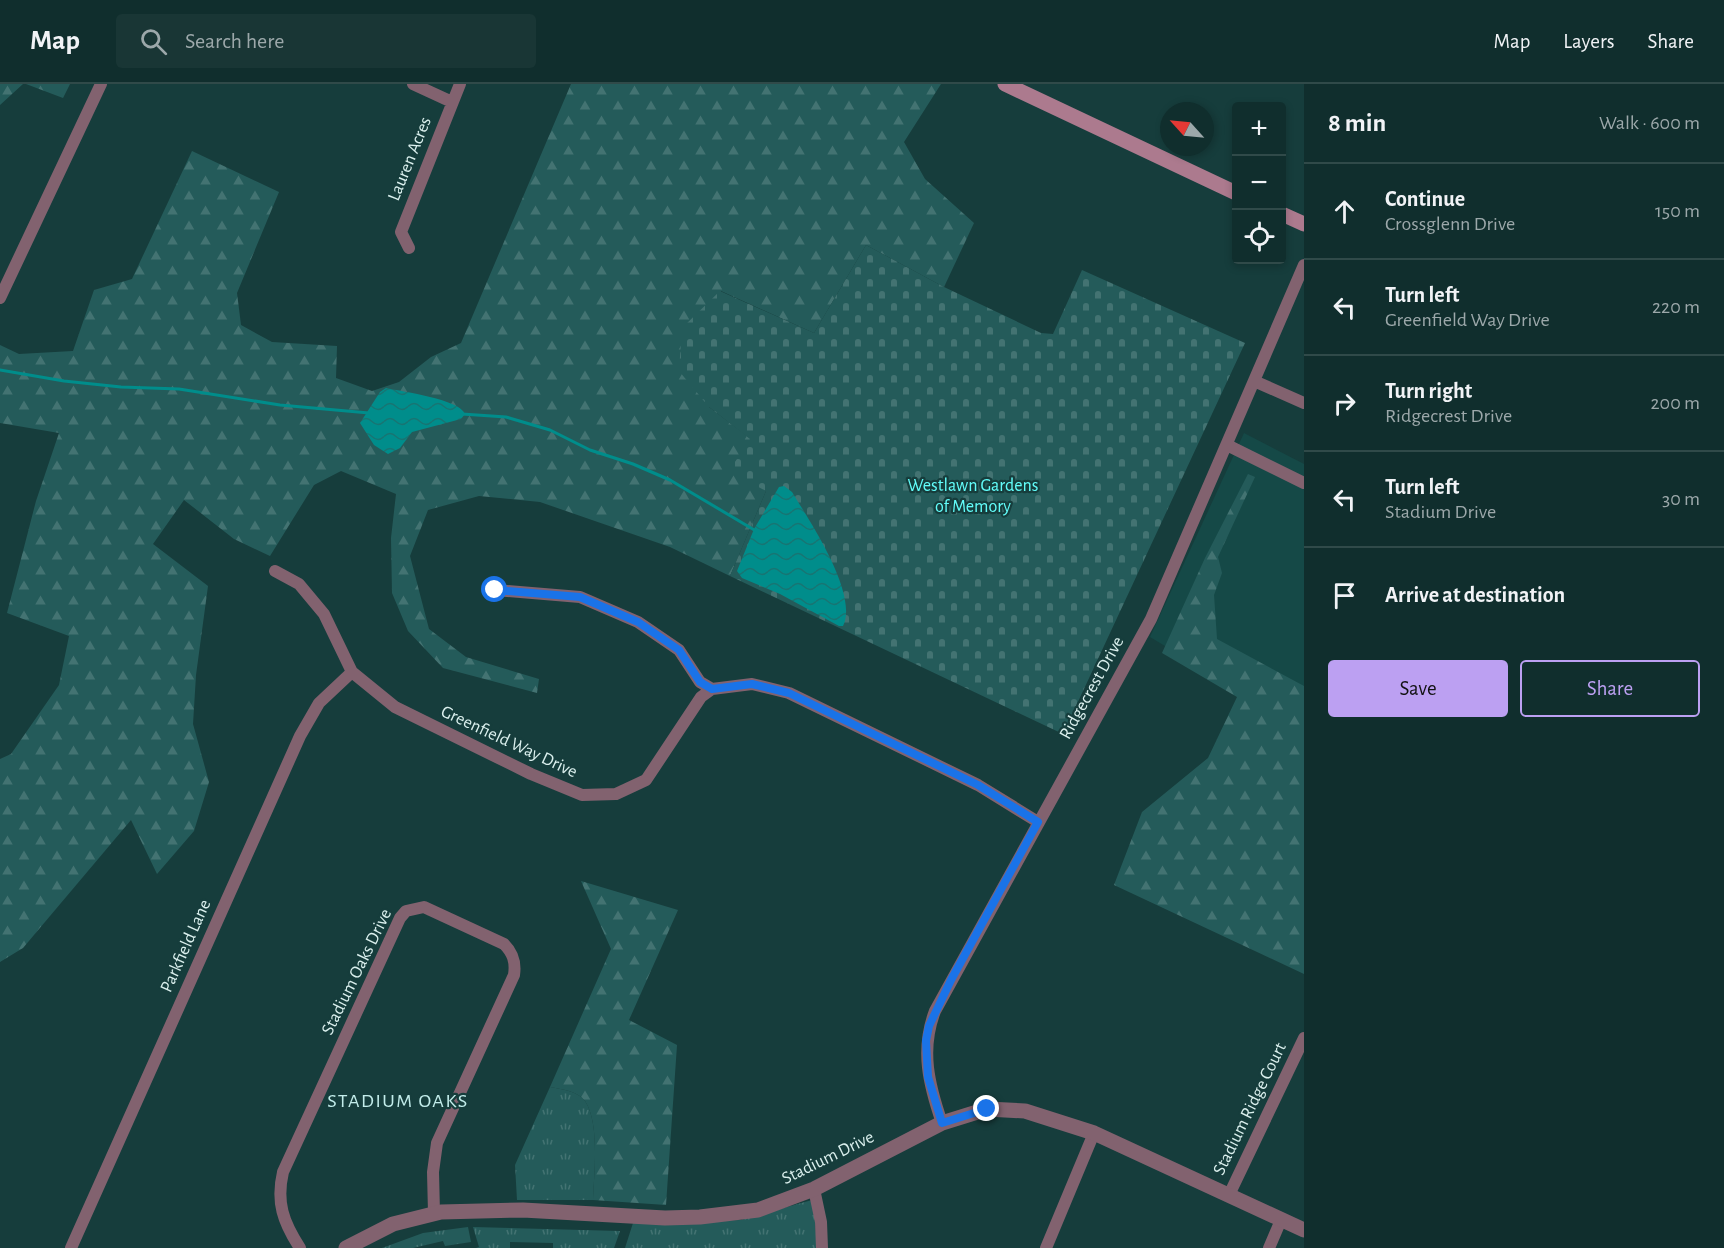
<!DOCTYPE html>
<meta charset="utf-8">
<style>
:root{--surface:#102e2d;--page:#193635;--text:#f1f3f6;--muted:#9ca8aa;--line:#304a49;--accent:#bca0f2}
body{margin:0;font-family:"Alegreya Sans",sans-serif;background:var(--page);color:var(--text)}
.controls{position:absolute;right:18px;top:18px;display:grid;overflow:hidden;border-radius:6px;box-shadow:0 3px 9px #0003}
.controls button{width:54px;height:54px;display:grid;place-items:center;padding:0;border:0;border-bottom:2px solid var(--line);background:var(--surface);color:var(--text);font:30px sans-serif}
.compass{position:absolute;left:1160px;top:18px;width:54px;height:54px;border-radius:50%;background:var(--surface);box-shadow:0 3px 9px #0003;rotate:297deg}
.stop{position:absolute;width:18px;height:18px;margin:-14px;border:4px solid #1a73e8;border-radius:50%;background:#fff}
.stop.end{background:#1a73e8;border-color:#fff;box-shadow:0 2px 6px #0008}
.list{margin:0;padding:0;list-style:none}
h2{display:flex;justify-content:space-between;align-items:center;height:78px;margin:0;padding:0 24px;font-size:26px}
h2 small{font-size:20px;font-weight:400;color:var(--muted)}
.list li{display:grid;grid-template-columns:39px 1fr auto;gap:18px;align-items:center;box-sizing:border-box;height:96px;padding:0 24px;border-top:2px solid var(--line)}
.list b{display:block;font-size:22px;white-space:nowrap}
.list p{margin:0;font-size:20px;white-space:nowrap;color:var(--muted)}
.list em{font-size:20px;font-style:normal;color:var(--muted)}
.actions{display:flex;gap:12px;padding:18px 24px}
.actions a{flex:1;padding:14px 0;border:2px solid var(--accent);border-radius:6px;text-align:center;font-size:21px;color:var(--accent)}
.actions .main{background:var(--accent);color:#111}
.icon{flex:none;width:33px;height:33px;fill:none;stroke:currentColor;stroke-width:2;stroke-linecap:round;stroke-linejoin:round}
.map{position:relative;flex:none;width:1304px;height:1164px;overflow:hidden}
header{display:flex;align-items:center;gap:36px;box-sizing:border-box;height:84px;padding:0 30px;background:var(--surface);border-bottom:2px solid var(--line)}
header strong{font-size:28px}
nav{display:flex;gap:33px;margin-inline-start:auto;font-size:21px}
.search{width:420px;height:54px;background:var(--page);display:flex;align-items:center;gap:15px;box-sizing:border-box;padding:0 21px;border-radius:6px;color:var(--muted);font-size:22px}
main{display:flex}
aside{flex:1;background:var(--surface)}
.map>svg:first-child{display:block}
.built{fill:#154947}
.grass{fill:url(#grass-tufts)}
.forest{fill:url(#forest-firs)}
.cemetery{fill:url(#cemetery-stones)}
.water{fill:url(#water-waves)}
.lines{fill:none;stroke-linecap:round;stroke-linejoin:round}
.stream{stroke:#008d8b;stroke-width:3}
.minor{stroke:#82626f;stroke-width:12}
.tertiary{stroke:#82626f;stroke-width:15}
.secondary{stroke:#ac7a8e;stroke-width:15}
.route{stroke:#1a73e8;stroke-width:8}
.labels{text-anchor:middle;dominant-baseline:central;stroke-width:4.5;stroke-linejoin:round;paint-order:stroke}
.street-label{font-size:18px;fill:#dbf0ee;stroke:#163d3c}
.park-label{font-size:18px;fill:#62fdfa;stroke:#163d3c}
.neighbourhood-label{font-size:20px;letter-spacing:1.5px;fill:#c3edeb;stroke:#163d3c}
</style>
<header>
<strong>Map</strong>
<div class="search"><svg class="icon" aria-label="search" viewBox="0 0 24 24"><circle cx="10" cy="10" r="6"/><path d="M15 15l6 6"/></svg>Search here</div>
<nav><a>Map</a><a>Layers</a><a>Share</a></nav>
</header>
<main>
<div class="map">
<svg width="1304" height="1164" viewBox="0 0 1304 1164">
<defs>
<pattern id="grass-tufts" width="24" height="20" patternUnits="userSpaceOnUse" patternTransform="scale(1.5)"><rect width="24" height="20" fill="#245b5a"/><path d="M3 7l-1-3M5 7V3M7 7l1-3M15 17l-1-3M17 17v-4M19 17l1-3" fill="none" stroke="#437372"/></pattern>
<pattern id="forest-firs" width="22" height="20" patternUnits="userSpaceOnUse" patternTransform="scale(1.5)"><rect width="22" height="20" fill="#245b5a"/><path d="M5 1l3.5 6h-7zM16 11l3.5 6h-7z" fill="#437372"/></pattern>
<pattern id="cemetery-stones" width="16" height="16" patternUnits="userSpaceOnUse" patternTransform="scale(1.5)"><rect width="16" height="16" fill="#245b5a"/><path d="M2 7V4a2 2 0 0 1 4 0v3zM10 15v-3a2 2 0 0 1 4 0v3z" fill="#437372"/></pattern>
<pattern id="water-waves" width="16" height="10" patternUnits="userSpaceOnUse" patternTransform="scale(1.5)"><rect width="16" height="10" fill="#008d8b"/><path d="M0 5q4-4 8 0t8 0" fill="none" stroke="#177573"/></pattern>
</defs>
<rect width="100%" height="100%" fill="#163d3c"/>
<path class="built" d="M1244,349L1304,380V634L1256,617L1150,553Z"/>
<path class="grass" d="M550,1003C561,1005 578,1007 585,1017C600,1039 594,1090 593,1116H517L515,1081Z
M812,1116L814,1120L817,1164H625L633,1139L741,1136Z
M468,1143L471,1158L445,1162L443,1157L413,1164H382L423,1149Z
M473,1143L620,1147L614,1164H553V1159L510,1158V1164H476L479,1163Z"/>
<path class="forest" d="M0,0H23L0,21Z
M26,0H70L63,14Z
M571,0H941L904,58L925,95L974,139L944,203L866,161L814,249L721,207L709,323L751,355L766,407L730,492L670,463L540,418L479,412L428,426L410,472L429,545L466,573L539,595L537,609L443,584L408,547L392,509L391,454L396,410L341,387L314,401L270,472L234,455L184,416L153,460L208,502L196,591L193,640L209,698L194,747L157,790L131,736L23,864L0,878V675L11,670L59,601L69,552L7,529L36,417L59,349L0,339V261L19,270L73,267L94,206L132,195L192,67L279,108L237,209L241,241L272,258L337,262L336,294L372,307L399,298L431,273L461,259Z
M1248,390L1255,393L1218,473L1222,489L1214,511L1217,555L1304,602V890L1114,801L1142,728L1208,674L1237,613L1162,569L1205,474Z
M581,797L678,826L629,936L677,961L666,1121L593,1116C594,1090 600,1039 585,1017C578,1007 561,1005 550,1003L611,865Z"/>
<path class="cemetery" d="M866,161L944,203L1041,249L1053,250L1082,186L1245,259L1063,650L730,492L766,407L729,387L750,355L709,323L679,287L682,244L720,207L814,249Z"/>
<path class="water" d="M386,304C404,308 459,315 465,330L461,335L412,348L400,364L388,370L374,361L360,339L380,308Z
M784,402L792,408C809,436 859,510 843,542H839L780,510L742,494L737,487L754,445L779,403Z"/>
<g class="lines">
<path class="stream" d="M0,286L64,297L121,303L179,305L280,321L369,329
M462,330L506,333L550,346L590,366L633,380L670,396L756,447"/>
<path class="minor" d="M413,0L452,18
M409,164L401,148L460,0
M0,214L101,0
M1254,297L1304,319
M1227,361L1304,399
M275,487L299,500L324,530L352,588L395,623L531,690L582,711L616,710L646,696L701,613L712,605L752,600L789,609L978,701L1038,738
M495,506L580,513L638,538L679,566L700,598L712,605
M942,1039C929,1001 920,966 935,927L1151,535L1304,181
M814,1105L821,1138L822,1164
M1229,1111L1304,954
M71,1164L300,652L319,619L352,588
M300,1164C283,1138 276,1118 283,1088L400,834L406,827L424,823L504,860C513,869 516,878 514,891L437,1059L433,1088L434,1129
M1046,1164L1094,1049
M1269,1164L1281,1136"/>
<path class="tertiary" d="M346,1164L393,1140L441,1128L523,1126L665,1134L700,1133L758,1126L814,1105L942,1039L987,1025L1025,1027L1094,1049L1304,1146"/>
<path class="secondary" d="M1005,0L1236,109
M1282,130L1304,140"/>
</g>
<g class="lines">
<path class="route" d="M495,506L580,513L638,538L679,566L700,598L712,605L752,600L789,609L978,701L1038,738L951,896L929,942L926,957L928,993L942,1039L987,1025"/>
</g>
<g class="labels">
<g class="street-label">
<text transform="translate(410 75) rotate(-68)">Lauren Acres</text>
<text transform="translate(1092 604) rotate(-61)">Ridgecrest Drive</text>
<text transform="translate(509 658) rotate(25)">Greenfield Way Drive</text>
<text transform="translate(186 862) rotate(-66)">Parkfield Lane</text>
<text transform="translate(357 888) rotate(-64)">Stadium Oaks Drive</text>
<text transform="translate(1250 1025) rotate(-64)">Stadium Ridge Court</text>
<text transform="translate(828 1074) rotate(-26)">Stadium Drive</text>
</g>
<g class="park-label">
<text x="973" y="402">Westlawn Gardens<tspan x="973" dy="21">of Memory</tspan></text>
</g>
<g class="neighbourhood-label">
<text x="398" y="1017">STADIUM OAKS</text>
</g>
</g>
</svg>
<div class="controls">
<button>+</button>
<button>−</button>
<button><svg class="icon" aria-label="locate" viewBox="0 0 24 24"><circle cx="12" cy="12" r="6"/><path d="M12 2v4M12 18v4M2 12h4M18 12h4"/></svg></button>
</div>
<svg class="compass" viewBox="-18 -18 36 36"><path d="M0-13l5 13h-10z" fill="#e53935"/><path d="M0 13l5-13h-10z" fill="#9ca8aa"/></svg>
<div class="stop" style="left:495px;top:506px"></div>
<div class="stop end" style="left:987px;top:1025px"></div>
</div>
<aside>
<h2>8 min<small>Walk · 600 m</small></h2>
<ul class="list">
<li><svg class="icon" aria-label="ahead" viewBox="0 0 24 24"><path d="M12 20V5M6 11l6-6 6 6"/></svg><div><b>Continue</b><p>Crossglenn Drive</p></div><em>150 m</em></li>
<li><svg class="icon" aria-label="left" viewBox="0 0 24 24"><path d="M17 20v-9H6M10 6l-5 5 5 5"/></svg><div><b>Turn left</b><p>Greenfield Way Drive</p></div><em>220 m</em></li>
<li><svg class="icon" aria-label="right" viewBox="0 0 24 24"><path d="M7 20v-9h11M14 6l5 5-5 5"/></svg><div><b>Turn right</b><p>Ridgecrest Drive</p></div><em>200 m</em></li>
<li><svg class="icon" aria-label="left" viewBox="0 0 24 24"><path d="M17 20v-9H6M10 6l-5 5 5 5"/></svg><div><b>Turn left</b><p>Stadium Drive</p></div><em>30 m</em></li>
<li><svg class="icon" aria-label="arrive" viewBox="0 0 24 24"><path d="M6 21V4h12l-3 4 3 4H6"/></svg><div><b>Arrive at destination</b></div></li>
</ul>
<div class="actions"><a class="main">Save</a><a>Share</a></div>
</aside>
</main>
